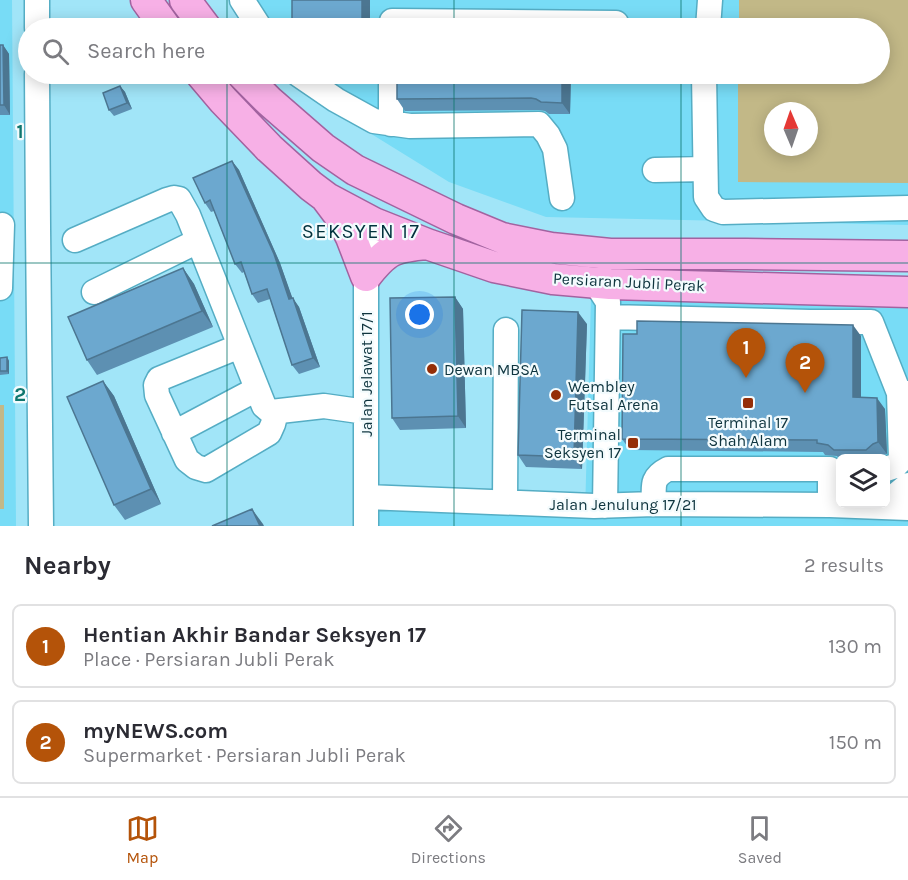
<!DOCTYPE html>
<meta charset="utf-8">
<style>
:root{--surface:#fff;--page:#f2f2f3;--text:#2b2b33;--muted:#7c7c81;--line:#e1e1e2;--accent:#b45309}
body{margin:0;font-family:Karla,sans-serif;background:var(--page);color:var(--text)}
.controls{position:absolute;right:18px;bottom:18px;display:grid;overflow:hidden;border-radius:9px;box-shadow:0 3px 15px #0003}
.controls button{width:54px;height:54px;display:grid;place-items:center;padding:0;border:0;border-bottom:2px solid var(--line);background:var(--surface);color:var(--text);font:30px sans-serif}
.compass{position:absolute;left:764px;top:102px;width:54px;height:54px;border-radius:50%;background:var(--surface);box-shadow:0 3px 15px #0003;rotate:358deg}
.you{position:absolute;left:420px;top:315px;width:21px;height:21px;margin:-15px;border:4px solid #fff;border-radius:50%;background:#1a73e8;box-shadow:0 0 0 9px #1a73e833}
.badge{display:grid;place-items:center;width:39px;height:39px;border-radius:50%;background:var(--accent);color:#fff;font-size:20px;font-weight:700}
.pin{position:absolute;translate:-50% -50px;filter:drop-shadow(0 2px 3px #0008)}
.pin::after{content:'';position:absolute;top:32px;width:21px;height:18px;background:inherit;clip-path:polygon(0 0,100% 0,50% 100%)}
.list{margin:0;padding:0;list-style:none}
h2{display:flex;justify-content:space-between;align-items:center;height:78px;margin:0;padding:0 24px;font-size:26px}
h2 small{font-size:20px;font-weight:400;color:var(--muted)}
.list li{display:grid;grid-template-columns:39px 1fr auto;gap:18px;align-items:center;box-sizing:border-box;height:84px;margin:0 12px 12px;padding:0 12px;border:2px solid var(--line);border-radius:9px}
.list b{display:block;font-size:22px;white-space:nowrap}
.list p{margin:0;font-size:20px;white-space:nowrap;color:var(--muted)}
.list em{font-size:20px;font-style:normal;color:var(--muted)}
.icon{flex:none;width:33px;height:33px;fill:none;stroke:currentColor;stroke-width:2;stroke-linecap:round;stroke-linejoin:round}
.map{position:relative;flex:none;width:908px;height:526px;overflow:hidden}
.search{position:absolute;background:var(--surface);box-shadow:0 3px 15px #0003;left:18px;right:18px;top:18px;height:66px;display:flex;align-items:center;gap:15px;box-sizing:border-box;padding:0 21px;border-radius:33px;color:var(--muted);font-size:22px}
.sheet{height:270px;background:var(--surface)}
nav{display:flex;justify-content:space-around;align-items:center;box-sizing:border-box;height:84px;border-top:2px solid var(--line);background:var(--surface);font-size:16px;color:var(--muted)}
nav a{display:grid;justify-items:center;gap:3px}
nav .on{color:var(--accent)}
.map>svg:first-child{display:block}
.built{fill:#78dcf6;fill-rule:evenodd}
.green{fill:#c2b887;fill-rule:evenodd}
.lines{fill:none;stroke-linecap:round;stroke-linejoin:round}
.minor-casing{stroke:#55adc4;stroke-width:27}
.major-casing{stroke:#a263a0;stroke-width:33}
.minor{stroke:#fff;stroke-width:24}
.major{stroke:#f7b0e6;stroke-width:30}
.wall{fill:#5d90b2}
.shaded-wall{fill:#4c7691}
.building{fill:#6ca8cf;stroke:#4c7691;stroke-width:1.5}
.grid{fill:none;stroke:#0f766e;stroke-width:1.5;stroke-opacity:0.55}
.poi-dot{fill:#942e07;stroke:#f3fbfd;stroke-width:2}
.labels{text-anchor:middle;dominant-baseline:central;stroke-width:4.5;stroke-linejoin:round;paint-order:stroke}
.street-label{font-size:16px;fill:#0e343e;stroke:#f3fbfd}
.poi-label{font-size:16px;fill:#0e343e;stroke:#f3fbfd;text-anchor:start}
.quarter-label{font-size:20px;letter-spacing:1.5px;fill:#00323d;stroke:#f3fbfd}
.grid-label{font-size:20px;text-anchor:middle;font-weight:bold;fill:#0f766e;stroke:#f3fbfd;stroke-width:4.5;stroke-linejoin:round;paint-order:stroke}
</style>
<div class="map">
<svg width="908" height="526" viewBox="0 0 908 526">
<rect width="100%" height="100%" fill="#a1e5f8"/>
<path class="built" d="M0,0H12L16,526H0Z
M232,0H908V225L546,217L449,182L352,122L299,74H880V28H253ZM773,111H809V147H773Z
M591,298L908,305V526H378V510L585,513ZM840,458H886V503H840Z"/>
<path class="green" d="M739,0H908V183L738,182V74H880V28H739ZM773,111H809V147H773Z
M0,405H4V509H0Z"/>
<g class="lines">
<g class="minor-casing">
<path id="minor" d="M37,0V28
M242,0L260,28
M392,21L616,23
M708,28L710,0
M37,74L38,226L41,526
M298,74L336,100L374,121L410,126L539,124L548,135L555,149L562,198
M704,74L706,197L714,209L723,212L908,208
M391,124V74
M655,170L705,169
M75,240L167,200L174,198L179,199L188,215L264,406L271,412L324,406L366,412
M595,282L608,302L605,506
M0,288L2,225
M94,292L198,241
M608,317L810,322H871L899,393H908
M240,346L159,379L156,385L157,395L187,460L196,467L206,470L269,433L273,424L276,412
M174,433L257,389
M886,469L895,466L901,460L899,393
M366,497L594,506L654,504L830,505L908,508
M505,502L506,330
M886,503L908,485
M654,504C654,487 650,478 668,469H830V505
M366,526V276L374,223"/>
</g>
<g class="major-casing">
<path id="major" d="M146,0L166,28
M185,0L206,28
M201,74L223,100L269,148L311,186L327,198L374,223L427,244L494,267L553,279L610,284L908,292
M242,74L269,101L323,148L355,170L456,219L502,238L551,248L610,254H746L908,256
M327,199L342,219L351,237L366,276
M366,276C387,249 394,247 427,244"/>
</g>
<use href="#minor" class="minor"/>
<use href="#major" class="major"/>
</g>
<path class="wall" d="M0,45H3L9,54L10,115H0Z
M571,74L570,114H549L545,111L539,110L405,111L397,99Z
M120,86L125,92L132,109L114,116L109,110Z
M232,161L239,170L280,263L292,298L299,307L320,367L299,374L292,365L270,299L258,303L252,294L244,272L242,273L235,264L214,211L211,212L205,203Z
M183,268L194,284L213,327L97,375L87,360Z
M455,297L463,309L466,428L400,430L392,418Z
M587,324L582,469L526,467L518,455Z
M861,336V397L885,409L887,454L881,456L878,459H840V460L837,456L825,455L823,452L630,450L622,439Z
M7,357L9,361V374L0,375V358Z
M103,381L114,396L161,504L125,520L114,505Z"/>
<path class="shaded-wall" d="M362,0H370V28H362Z
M3,45L9,54L10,115L4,105Z
M562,74H571L570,114L562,103Z
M120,86L125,92L132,109L127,103Z
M232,161L239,170L280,263L296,308L289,299Z
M183,268L194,284L213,327L202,311Z
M455,297L463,309L466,428L458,416Z
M293,298L299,307L320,367L313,358Z
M578,312L587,324L582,469L574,457Z
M853,325L861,336V409L853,397Z
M7,357L9,361V374L7,371Z
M103,381L114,396L161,504L151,489Z
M877,398L885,409L887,454L878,442Z
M252,509L263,524L264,526H260Z"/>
<path class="building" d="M292,0H362V28H292Z
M394,26L552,28H394Z
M0,45H3L4,105H0Z
M397,74H562V103L541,102L536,99L531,98L397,99Z
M120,86L127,103L109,110L103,93Z
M232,161L274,254L289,299L293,298L313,358L292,365L267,289L252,294L241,262L235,264L210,200L205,203L193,178Z
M183,268L202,311L87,360L68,317Z
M455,297L458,416L392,418L390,298Z
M522,310L578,312L574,457L518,455Z
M637,321L853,325V397L877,398L878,442L873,444L866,450H834L828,445L817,443V440L622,439L623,334H637Z
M7,357V371H0V358Z
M103,381L151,489L114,505L67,397Z
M252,509L260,526H212Z"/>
<path class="grid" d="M227,0V28M454,0V28M681,0V28M227,74V526M454,74V526M681,74V526M0,263H908"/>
<g class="poi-dot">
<circle cx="432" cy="369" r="6"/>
<circle cx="556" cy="395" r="6"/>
<rect x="742" y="397" width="12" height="12" rx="3"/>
<rect x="627" y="437" width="12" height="12" rx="3"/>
</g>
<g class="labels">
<g class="street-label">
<text transform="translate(629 282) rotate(3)">Persiaran Jubli Perak</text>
<text transform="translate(366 374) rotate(-90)">Jalan Jelawat 17/1</text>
<text x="623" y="504">Jalan Jenulung 17/21</text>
</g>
<g class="poi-label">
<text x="444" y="369">Dewan MBSA</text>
<text x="568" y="386">Wembley<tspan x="568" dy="18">Futsal Arena</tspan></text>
<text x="748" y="422" text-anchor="middle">Terminal 17<tspan x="748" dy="18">Shah Alam</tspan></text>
<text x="621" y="434" text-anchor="end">Terminal<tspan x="621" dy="18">Seksyen 17</tspan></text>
</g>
<g class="quarter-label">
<text x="361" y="231">SEKSYEN 17</text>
</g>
</g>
<g class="grid-label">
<text x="20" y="138">1</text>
<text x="20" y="401">2</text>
</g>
</svg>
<div class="controls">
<button><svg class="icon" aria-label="layers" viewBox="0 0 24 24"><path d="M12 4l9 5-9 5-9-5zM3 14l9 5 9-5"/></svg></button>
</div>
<svg class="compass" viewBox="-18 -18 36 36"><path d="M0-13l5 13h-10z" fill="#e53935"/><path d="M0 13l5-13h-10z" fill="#7c7c81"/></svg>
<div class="you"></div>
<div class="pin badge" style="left:746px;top:378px">1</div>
<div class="pin badge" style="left:805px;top:393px">2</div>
<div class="search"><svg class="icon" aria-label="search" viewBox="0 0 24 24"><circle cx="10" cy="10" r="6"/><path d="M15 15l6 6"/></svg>Search here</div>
</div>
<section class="sheet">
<h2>Nearby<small>2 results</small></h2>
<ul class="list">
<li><span class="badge">1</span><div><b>Hentian Akhir Bandar Seksyen 17</b><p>Place · Persiaran Jubli Perak</p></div><em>130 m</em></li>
<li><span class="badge">2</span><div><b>myNEWS.com</b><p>Supermarket · Persiaran Jubli Perak</p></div><em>150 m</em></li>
</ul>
</section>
<nav>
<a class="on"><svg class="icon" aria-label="map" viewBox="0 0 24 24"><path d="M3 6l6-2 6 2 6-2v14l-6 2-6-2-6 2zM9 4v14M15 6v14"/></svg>Map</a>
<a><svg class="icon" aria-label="directions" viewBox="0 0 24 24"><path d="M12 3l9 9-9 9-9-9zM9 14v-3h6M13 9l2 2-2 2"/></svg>Directions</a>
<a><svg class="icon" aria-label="saved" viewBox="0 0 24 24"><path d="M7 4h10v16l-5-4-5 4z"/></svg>Saved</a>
</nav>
